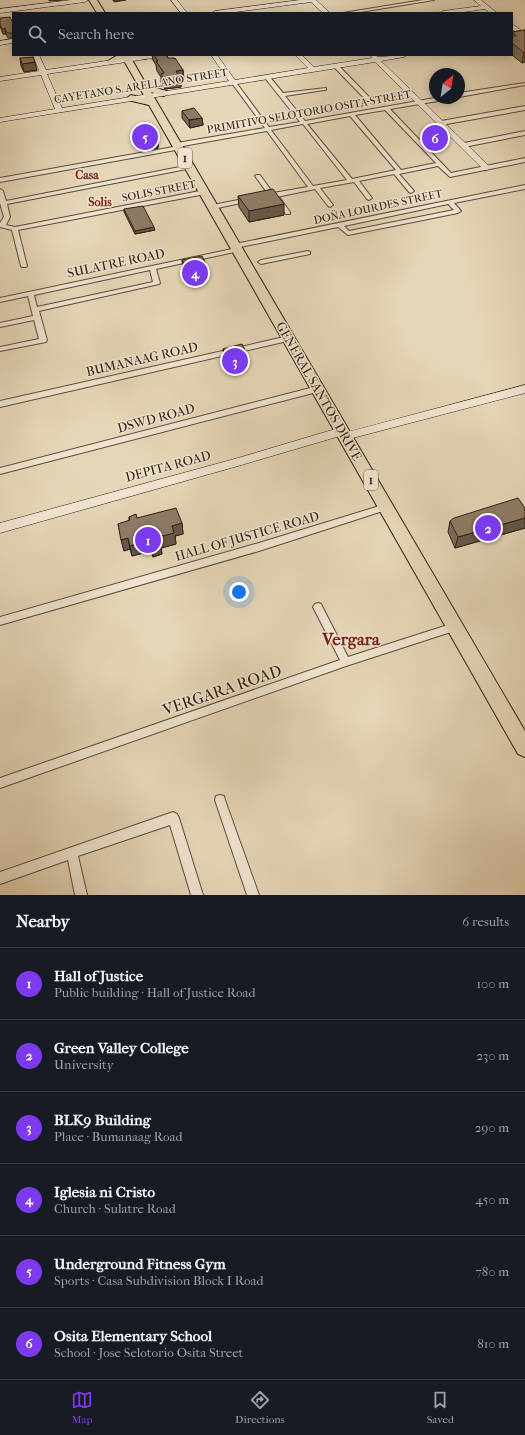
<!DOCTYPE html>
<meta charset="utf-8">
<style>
:root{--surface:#171b24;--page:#20242c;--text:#f1f3f6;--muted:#9ea1a6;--line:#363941;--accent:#7c3aed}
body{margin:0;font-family:"IM FELL French Canon",serif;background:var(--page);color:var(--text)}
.compass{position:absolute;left:429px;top:68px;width:36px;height:36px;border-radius:50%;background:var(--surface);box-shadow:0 2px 10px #0003;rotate:30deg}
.you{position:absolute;left:239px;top:592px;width:14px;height:14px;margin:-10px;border:3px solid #fff;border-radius:50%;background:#1a73e8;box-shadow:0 0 0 6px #1a73e833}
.badge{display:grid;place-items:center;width:26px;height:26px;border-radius:50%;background:var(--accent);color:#fff;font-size:13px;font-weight:700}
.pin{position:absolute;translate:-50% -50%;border:2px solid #fff;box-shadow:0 1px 4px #0006}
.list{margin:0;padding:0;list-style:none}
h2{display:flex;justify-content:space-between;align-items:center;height:52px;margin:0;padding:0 16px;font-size:17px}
h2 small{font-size:13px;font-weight:400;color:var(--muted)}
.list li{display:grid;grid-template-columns:26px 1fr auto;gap:12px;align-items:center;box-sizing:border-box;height:72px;padding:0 16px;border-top:1px solid var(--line)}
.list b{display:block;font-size:15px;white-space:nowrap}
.list p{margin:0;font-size:13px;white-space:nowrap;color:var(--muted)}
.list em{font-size:13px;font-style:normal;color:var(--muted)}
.icon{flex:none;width:22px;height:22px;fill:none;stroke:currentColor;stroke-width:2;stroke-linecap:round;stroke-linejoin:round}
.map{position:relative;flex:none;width:525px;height:895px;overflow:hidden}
.search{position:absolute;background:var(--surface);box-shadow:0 2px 10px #0003;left:12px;right:12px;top:12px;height:44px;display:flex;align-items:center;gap:10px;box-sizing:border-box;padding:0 14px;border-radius:0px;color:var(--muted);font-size:15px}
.sheet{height:484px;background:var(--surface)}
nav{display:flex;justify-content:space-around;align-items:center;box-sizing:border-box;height:56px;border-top:1px solid var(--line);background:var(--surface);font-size:11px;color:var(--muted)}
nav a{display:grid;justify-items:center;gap:2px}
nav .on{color:var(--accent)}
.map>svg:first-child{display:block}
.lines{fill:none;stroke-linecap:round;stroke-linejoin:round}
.street-casing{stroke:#5c4b3a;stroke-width:2}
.secondary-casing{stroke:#2e1d11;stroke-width:1}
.highway-casing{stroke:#2e1d11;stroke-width:2}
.street{fill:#eee4d0;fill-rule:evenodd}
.secondary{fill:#eee4d0;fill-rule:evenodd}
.highway{fill:#e5d6b7;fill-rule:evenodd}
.wall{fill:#796c59;stroke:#2e1d11}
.shaded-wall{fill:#635848;stroke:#2e1d11}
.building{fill:#8d7d67;stroke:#2e1d11}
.labels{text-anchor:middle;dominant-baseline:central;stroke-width:3;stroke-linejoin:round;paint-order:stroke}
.far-street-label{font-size:11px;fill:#2e1d11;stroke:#eee4d0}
.shield{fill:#eee4d0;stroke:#68594a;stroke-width:1}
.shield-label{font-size:12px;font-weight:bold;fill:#2e1d11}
.far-neighbourhood-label{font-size:12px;font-weight:bold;fill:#7a1f14;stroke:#eee4d0}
.street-label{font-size:13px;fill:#2e1d11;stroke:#eee4d0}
.near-street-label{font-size:16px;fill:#2e1d11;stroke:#eee4d0}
.near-neighbourhood-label{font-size:17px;font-weight:bold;fill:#7a1f14;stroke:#eee4d0}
</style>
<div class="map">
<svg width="525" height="895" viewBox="0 0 525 895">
<rect width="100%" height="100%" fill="#e5d6b7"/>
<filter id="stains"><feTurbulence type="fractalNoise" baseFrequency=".005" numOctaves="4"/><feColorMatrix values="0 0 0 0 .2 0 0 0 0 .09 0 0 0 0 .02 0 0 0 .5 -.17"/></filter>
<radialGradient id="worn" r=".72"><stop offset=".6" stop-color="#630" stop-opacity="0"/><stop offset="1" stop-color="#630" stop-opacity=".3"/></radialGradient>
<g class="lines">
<g class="street-casing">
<path id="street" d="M423,0H434L354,13H343Z
M334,65H338L371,99V101H367L334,67Z
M265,76H269L283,93L326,88V90H324L285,96L305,121L435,98H447L444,100L390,109L451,173L525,158V162L450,177L438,166L399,174L414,191L411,193L409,192L394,174L359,181L372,198L369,200L367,199L354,182L320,188L333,205L330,207L328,206L315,189L272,198L266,197L265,196L268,194L255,176L256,175H260L273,193L308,187L267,131L177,147L174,145L177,143L265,128L231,82L233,81H235L269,127L300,122L265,78ZM385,110L436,163L401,170L355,115ZM350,116L396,170L352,179L307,124ZM303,124L347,180L313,186L271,130Z
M525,83V85L459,97V93Z
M525,106V110L441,125L438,123L441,121Z
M525,131V135L464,147L461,145L464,143Z
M179,146L182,148L181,149L0,182V178Z
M190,165L193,167L192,168L7,204L10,217L6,225L15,227L205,190L208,192L205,194L18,230L27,266L26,267H22L21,266L12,230L0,227V223L4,217L0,203V189L3,191L6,201Z
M525,185V189L454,203L461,211L458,213L348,235L338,227L235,248L232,246L235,244ZM448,204L454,210L349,231L344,226Z
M278,197L280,198L290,212V214H286L275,199Z
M248,198L250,199V201L213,209L210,207L213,205Z
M237,248L240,250L239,251L156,269L160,283L159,284L39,311L47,340L46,342L0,351V347L39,339L34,320L0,327V323L33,316L28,296L0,302V298ZM150,270L153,282L37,307L34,295Z
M308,251L310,252V254L261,264L258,262L261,260Z
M289,336L293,338L292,340L0,407V401Z
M318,386L322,389L321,391L0,474V468Z
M386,504L389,505L390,507L389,509L259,551L0,625V617L259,543Z
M318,603L321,604L348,657L454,623L457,624L459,627L457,630L454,631L346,666L0,788V778L340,660L313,607L315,604Z
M220,795L224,796L225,800L259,895H247L215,800L216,796Z
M173,812L177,814L179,818L203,895H191L170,825L78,856L87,895H75L68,860L0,884V872Z"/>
</g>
<g class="secondary-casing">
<path id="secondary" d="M71,0H88L85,2L0,13V9Z
M171,0H177L187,13H181Z
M300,0H316L330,13H323L311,2L228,13H212L215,11Z
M474,0H481L497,13H490L485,9L456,13H440L443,11L481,6Z
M512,24L525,33V38L512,29Z
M13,39V43L0,45V41Z
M33,55H39L46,70L146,55H162L159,57L47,74L62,108L229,81L211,55H217L235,80L308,68L295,55H302L314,67L372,58L370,55H376L378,57L407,55L404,57L381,61L491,168L487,170H484L375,62L0,122V118L55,109L41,75L0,81V77L39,71Z
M525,385V393L345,440L341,439L340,436L238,466L0,533V523L238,458L342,427L346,428L347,432Z"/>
</g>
<g class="highway-casing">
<path id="highway" d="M89,0H97L105,13H97Z
M118,55H147L149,57L145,59L131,58L147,86L167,91L168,93L164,96L151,92L525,731V757L518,754L149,105L128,100L127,98L131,95L146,99L123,59L110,64L106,62Z"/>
</g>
<use href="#street" class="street"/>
<use href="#secondary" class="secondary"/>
<use href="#highway" class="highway"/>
</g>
<path class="wall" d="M0,18L13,23V38H8L6,34H3L0,26Z
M525,30V62L522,63L512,55V32Z
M152,55H166L168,58L183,70L184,80H181V87L165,89L161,83V77L157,71L156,65L153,60Z
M20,58L37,70L24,72L21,66Z
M182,111L202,118L203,125L190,128L182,118Z
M145,137L158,143V148L149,150L145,143Z
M238,196L284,215L249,222L239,207Z
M124,209L155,230L135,234L124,212Z
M182,260L206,264L207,275L187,279L183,271Z
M223,349L246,360L245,361V368L231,371L224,357Z
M525,508V528L455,548L448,532L450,521Z
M129,517L137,518L182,523L183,534L175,536L176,544L161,548L162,554L153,557L151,551L132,556L130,549L124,551L118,524L129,521Z"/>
<path class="shaded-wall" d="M49,0H62L49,1Z
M113,0H126L114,2Z
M5,28L6,34H3L2,29Z
M524,53H525V62L522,63Z
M35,62L37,70L24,72L22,64Z
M183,70L184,80H181V87L165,89L164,80L176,71Z
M202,118L203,125L190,128L189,120Z
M158,143V148L149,150V144Z
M284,204V215L249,222V211Z
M154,227L155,230L135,234V231Z
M206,264L207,275L187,279V268Z
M246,352V360L245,361V368L231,371L230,362L242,353Z
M525,518V528L455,548L458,537Z
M182,523L183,534L175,536L176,544L161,548L162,554L153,557L152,546L159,537L172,526Z
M128,538L130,549L124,551L121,540Z
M150,540L151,551L132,556L130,546Z"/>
<path class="building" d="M10,17L13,23V33H7L5,28L2,29L0,24V18Z
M525,30V53H524L512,43V36H516L512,32Z
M154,55H166L168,58H175L183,70L176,71L180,78L164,80L161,74L164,73L156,61H158Z
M33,57L35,62L22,64L20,58Z
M194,108L202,118L189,120L182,111Z
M154,136L158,143L149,144L145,137Z
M273,189L284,204L249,211L238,196Z
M143,206L154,227L135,231L124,209Z
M202,256L206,264L187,268L182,260Z
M242,344L246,352L242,353L245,359L230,362L223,349Z
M518,498L525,508V518L458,537L450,521L454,518Z
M176,508L182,523L172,526L174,533L159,537L161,543L152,546L150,540L130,546L128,538L121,540L118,524L130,520L129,517L136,514L137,518Z"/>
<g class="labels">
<g class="far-street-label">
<text transform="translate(141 86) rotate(-9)">CAYETANO S. ARELLANO STREET</text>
<text transform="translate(309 112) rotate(-10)">PRIMITIVO SELOTORIO OSITA STREET</text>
<text transform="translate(159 191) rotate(-11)">SOLIS STREET</text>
<text transform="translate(378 207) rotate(-12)">DOÑA LOURDES STREET</text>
</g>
<g class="shield">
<rect x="178" y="148" width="14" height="20" rx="3"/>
<rect x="364" y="470" width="14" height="20" rx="3"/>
</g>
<g class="shield-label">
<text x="185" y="158">1</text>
<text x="371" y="480">1</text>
</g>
<g class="far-neighbourhood-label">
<text x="87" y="175">Casa</text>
<text x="100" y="202">Solis</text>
</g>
<g class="street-label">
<text transform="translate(116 263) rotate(-12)">SULATRE ROAD</text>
<text transform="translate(142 359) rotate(-13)">BUMANAAG ROAD</text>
<text transform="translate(319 391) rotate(60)">GENERAL SANTOS DRIVE</text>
<text transform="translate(156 418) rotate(-15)">DSWD ROAD</text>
<text transform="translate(168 466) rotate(-15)">DEPITA ROAD</text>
<text transform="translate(247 536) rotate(-16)">HALL OF JUSTICE ROAD</text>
</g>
<g class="near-street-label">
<text transform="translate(222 690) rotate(-19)">VERGARA ROAD</text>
</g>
<g class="near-neighbourhood-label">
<text x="351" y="639">Vergara</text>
</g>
</g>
<rect width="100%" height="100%" filter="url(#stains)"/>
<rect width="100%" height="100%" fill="url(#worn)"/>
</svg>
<svg class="compass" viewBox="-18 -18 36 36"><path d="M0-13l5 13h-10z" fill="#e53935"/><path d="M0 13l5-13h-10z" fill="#9ea1a6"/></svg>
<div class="you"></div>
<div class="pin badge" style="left:148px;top:540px">1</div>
<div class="pin badge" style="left:488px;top:528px">2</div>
<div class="pin badge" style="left:235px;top:361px">3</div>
<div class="pin badge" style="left:195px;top:273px">4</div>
<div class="pin badge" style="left:145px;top:137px">5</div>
<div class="pin badge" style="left:435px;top:138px">6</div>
<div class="search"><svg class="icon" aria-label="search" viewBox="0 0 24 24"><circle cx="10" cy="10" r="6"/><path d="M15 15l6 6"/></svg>Search here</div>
</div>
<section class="sheet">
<h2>Nearby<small>6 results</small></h2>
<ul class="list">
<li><span class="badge">1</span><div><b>Hall of Justice</b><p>Public building · Hall of Justice Road</p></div><em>100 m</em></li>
<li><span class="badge">2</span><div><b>Green Valley College</b><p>University</p></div><em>230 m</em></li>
<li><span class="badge">3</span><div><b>BLK9 Building</b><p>Place · Bumanaag Road</p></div><em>290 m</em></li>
<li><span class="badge">4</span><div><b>Iglesia ni Cristo</b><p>Church · Sulatre Road</p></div><em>450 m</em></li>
<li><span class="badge">5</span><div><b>Underground Fitness Gym</b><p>Sports · Casa Subdivision Block I Road</p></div><em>780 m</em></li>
<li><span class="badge">6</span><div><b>Osita Elementary School</b><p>School · Jose Selotorio Osita Street</p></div><em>810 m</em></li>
</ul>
</section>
<nav>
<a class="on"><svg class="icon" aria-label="map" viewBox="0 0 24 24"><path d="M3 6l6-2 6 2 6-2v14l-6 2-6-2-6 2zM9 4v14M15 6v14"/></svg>Map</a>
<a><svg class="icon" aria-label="directions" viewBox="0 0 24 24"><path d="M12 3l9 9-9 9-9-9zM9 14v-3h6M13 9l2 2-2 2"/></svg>Directions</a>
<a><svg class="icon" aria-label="saved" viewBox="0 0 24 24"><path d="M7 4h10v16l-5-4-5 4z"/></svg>Saved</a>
</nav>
